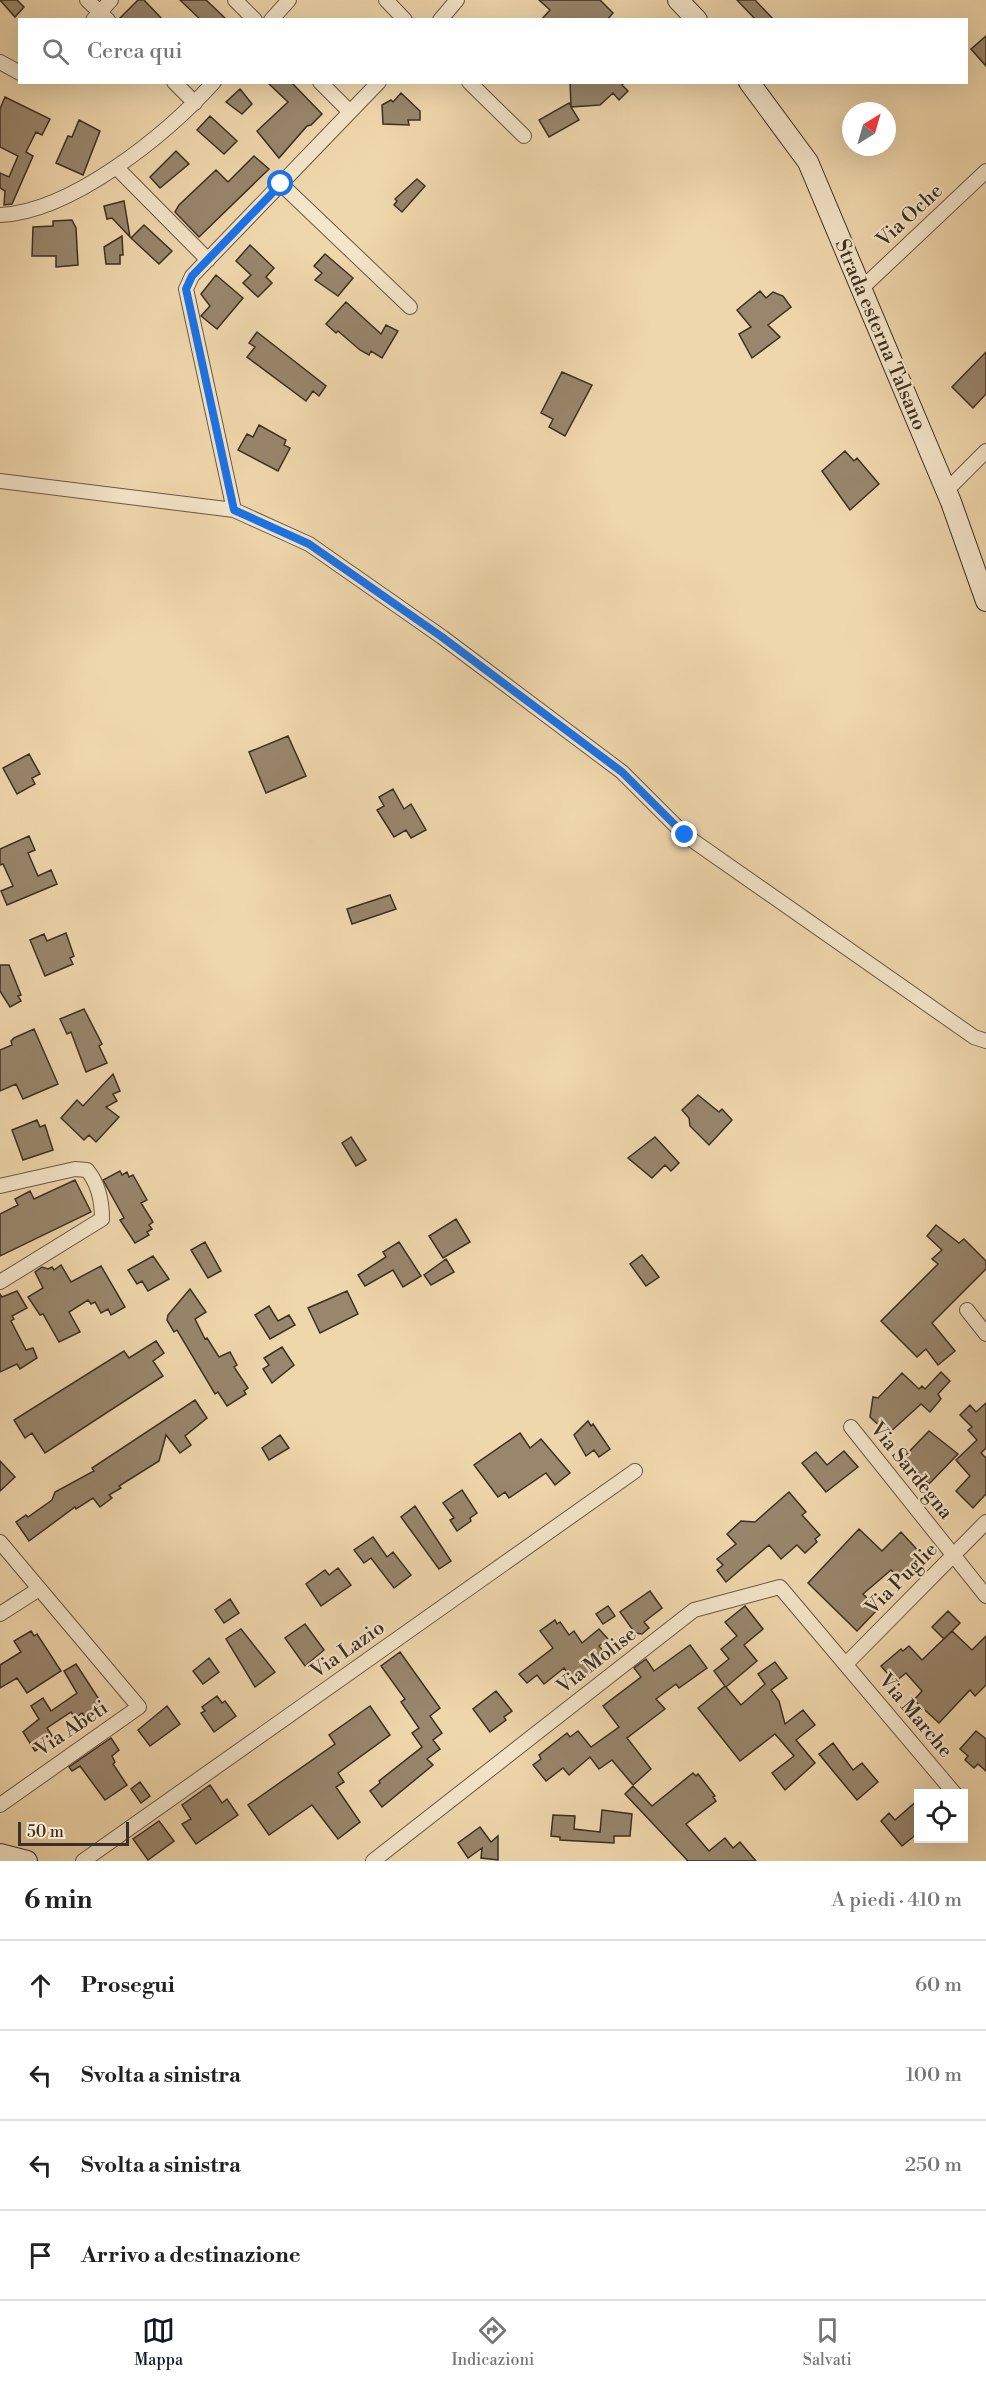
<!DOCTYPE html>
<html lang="it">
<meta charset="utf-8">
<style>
:root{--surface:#fff;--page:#f6f6f6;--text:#222;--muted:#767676;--line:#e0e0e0;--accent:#111827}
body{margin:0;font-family:"Libre Bodoni",serif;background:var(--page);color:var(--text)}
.controls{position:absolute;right:18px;bottom:18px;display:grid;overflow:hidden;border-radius:0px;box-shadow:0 6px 24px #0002}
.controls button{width:54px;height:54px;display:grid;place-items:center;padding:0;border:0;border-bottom:2px solid var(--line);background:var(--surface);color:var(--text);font:30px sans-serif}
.compass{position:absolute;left:842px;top:102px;width:54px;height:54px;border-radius:50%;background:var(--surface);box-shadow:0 6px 24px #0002;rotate:37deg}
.scale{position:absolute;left:18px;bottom:15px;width:111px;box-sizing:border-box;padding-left:6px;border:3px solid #3c2f26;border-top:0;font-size:16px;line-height:21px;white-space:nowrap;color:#3c2f26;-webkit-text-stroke:4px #f5e5c9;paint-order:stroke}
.stop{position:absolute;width:18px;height:18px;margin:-14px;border:4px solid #1a73e8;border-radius:50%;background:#fff}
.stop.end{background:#1a73e8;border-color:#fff;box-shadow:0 2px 6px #0008}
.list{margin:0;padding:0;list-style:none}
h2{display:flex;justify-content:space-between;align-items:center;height:78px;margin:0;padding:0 24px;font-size:26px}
h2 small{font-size:20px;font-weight:400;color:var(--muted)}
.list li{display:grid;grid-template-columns:39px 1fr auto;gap:18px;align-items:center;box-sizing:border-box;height:90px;padding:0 24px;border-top:2px solid var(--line)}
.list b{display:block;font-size:22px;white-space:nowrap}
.list em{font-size:20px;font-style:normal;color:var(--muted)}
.icon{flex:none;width:33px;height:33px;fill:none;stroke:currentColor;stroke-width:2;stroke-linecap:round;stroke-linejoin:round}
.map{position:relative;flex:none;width:986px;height:1861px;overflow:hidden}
.search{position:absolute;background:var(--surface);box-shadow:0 6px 24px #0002;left:18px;right:18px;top:18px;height:66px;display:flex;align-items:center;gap:15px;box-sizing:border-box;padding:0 21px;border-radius:0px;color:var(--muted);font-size:22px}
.sheet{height:438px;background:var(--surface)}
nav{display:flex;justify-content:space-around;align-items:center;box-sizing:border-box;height:84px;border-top:2px solid var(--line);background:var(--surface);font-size:16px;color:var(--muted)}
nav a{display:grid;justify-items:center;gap:3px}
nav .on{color:var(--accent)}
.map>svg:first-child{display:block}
.building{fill:#99866c;stroke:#3c2f26;stroke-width:1.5}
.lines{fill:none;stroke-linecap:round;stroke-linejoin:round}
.street-casing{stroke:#695948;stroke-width:16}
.secondary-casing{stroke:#3c2f26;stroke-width:22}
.street{stroke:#f5e5c9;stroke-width:14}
.secondary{stroke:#f5e5c9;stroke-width:20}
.route{stroke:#1a73e8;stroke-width:8}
.labels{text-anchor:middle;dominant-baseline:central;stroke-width:4.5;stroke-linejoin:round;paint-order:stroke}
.street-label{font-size:20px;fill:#3c2f26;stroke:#f5e5c9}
</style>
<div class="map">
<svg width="986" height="1861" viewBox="0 0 986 1861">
<rect width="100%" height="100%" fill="#efd7ac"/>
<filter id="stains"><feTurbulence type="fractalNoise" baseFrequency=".00333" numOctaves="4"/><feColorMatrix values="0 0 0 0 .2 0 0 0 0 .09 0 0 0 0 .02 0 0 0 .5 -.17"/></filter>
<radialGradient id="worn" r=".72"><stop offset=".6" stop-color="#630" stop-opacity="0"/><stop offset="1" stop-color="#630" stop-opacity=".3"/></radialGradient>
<path class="building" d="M0,0H17L24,7L15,17Z
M138,0H144L163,20H118Z
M180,0H206L227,20H201Z
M539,0H600L613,13L607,20H541L550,10Z
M737,0H755L774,20H756Z
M986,36V66L971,49Z
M267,82H291L322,114L311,125L307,126L279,158L257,131L288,102Z
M570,82H625L622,85L628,91L619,100L613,93L600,105L571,107L579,120L549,137L539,120L569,103L571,106Z
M240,89L252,104L242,114L226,102Z
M401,93L420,111V120H408L409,125L383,124L382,105L391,100L393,102Z
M5,97L50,119L42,135L36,132L26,152L33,156L12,204L4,205L5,191L0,188V173L9,177L18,156L0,147V109Z
M210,116L237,141L224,154L197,130Z
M79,120L100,131L83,175L56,163L68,136L72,137Z
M176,151L189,164L160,188L150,177Z
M254,156L269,169L199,237L175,212L179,205L216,170L228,182Z
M417,179L425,186L402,212L394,205L397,201L395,199Z
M124,201L130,237L112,218L107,219L104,206Z
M72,220L76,228L78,265L56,267V256H32L33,227L53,226V221Z
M144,225L172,251L159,264L131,238Z
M122,236L123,255H120V264H106L104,247Z
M250,245L274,268L266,277L272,283L258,297L243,283L251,275L236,261Z
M325,254L353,278L338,296L315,280L322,273L314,266Z
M216,275L243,298L217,329L201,316L210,306L201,294Z
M760,291L766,298L773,292L783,296L791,307L768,325L780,337L752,358L739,334L751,327L737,310Z
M346,302L381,334L386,325L398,331L382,358L371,351L369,355L360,350L338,331L336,333L326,324Z
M257,332L326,386L319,396L313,391L306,401L247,357L255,347L249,343Z
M986,352V394L973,408L952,387Z
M562,372L592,385L565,436L549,427L553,419L541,413Z
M259,425L286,440L284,445L290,448L278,471L238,450L247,434L253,437Z
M845,451L854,461L857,458L879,484L850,510L822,471Z
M288,736L306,776L266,793L249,752Z
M29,754L40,774L32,778L35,784L17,794L3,768Z
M393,789L404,809L411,804L426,830L411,838L406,830L394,837L377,810L384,806L379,797Z
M29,836L35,850L28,853L38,876L51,870L57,884L7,905L1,891L13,886L3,864L0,865V849Z
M390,895L396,909L352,924L347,909Z
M66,933L74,956L70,958L73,964L45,976L30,940L44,934L47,941Z
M0,965H9L21,995L18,996L21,1001L10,1007L0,991Z
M84,1009L102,1044L99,1046L107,1063L86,1072L71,1032L67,1034L60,1019Z
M34,1029L58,1084L23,1099L16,1084L0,1091V1050L12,1045L11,1041L14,1038Z
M113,1074L120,1091L113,1094L117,1101L106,1107L119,1117L96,1142L89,1135L84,1140L61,1118L77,1100L83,1106Z
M698,1095L719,1112L722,1109L732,1120L709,1145L690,1126L689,1118L682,1110Z
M37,1120L40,1127L45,1125L53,1150L23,1160L12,1130Z
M351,1137L366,1160L356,1166L342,1143Z
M655,1137L679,1163L671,1171L665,1165L652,1178L628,1158Z
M120,1171L122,1175L127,1172L129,1177L133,1175L147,1200L141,1203L153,1222L149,1225L152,1229L147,1232L149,1235L135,1243L120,1220L124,1218L103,1180Z
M75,1180L91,1212L0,1256V1214L18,1205L15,1199L30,1191L34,1199Z
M456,1219L470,1242L443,1258L429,1236Z
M936,1225L959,1243L964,1239L986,1261V1269L932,1323L955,1351L938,1365L926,1349L917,1357L881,1321L938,1264L932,1259L942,1250L927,1236Z
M205,1242L221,1271L208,1278L191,1250Z
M399,1242L421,1276L403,1287L393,1270L365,1286L358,1275L386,1257L383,1252Z
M642,1255L659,1277L646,1286L630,1264Z
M153,1256L169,1279L148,1291L142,1281L137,1284L128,1270Z
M446,1259L454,1272L431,1285L424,1275Z
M61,1265L71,1282L101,1266L125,1307L111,1315L108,1309L101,1313L95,1302L91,1304L88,1300L69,1312L80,1332L59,1342L43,1314L40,1315L28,1297L43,1288L35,1272L42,1267L48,1269L52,1267L54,1270Z
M190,1289L206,1312L195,1319L205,1339L207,1338L219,1357L230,1352L237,1365L234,1367L248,1388L244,1391L246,1394L227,1406L218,1392L215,1394L177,1330L174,1332L167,1320L168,1315Z
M17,1291L27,1308L12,1316L14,1319L11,1321L26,1350L33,1348L37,1358L20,1369L17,1364L0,1372V1294L2,1297Z
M347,1291L358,1314L320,1333L308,1308Z
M269,1306L278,1321L289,1315L295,1325L270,1339L255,1315Z
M156,1341L164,1353L153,1361L163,1376L45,1453L32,1433L25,1438L14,1420L124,1351L129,1358Z
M282,1347L294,1365L272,1383L263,1369L269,1365L264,1358Z
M941,1372L950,1381L938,1394L941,1399L930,1412L921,1404L888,1434L870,1417L873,1397L878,1398L902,1373L919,1389L922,1386L925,1389Z
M195,1400L207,1418L185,1436L191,1445L180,1453L166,1435L159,1461L119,1486L121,1488L109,1495L112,1498L100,1507L93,1498L76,1509L75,1507L29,1541L16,1522L26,1515L28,1517L52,1500L55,1492L94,1471L92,1468Z
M986,1403V1448L981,1453L986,1458V1494L973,1508L956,1491L970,1476L956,1460L977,1440L968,1430L972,1427L960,1415L970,1405L976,1412Z
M588,1421L591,1426L593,1424L610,1449L599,1457L594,1450L586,1456L574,1435Z
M929,1431L958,1454L929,1484L903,1458Z
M520,1433L530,1448L541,1439L570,1473L555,1485L546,1473L509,1498L505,1492L498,1497L474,1465Z
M280,1435L289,1448L269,1460L262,1448Z
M844,1451L858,1467L826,1492L802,1463L816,1452L827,1465Z
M0,1461L15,1477L0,1491Z
M462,1490L477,1513L470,1518L471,1521L457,1531L450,1520L454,1518L443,1503Z
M789,1492L806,1512L802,1515L820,1535L815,1539L817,1542L805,1553L797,1545L781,1559L769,1545L726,1582L717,1570L723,1565L717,1559L736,1544L727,1534L741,1521L755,1522Z
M415,1506L451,1561L439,1569L401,1517Z
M859,1529L882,1551L901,1532L924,1557L900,1579L891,1570L863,1594L878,1609L857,1631L808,1583Z
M373,1537L387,1557L393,1552L411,1575L394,1588L371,1558L364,1563L354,1550Z
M338,1568L351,1585L321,1606L306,1584L325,1570L329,1575Z
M650,1591L662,1608L644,1622L649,1628L642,1634L635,1633L620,1612Z
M230,1599L239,1613L224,1623L215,1610Z
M608,1606L615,1616L603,1624L596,1614Z
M745,1606L763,1629L744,1645L757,1661L726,1687L741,1705L765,1684L758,1674L775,1662L787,1678L771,1690L779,1701L785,1724L803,1710L815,1725L796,1740L815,1763L785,1790L772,1773L794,1756L775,1734L740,1761L698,1708L725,1686L714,1671L729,1659L721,1649L737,1636L725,1622Z
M948,1611L960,1623L944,1639L932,1627Z
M555,1620L557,1624L560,1622L569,1635L574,1631L582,1643L599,1629L608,1639L599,1646L607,1656L587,1676L584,1673L574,1681L564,1668L544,1684L537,1675L527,1683L519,1674L553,1648L540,1631Z
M305,1624L324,1650L305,1666L285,1638Z
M241,1629L275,1672L255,1687L226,1639Z
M31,1631L34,1636L37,1634L61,1671L27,1693L17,1678L0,1688V1665L21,1652L14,1641Z
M952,1631L972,1650L986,1636V1685L975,1696L970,1690L939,1723L914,1700L922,1691L906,1673L895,1682L881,1666L901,1649L903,1651L909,1646L922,1660Z
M690,1645L707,1668L679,1688L676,1684L656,1699L665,1709L627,1738L651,1769L633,1785L612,1760L599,1769L590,1757L569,1775L563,1768L546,1781L533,1765L541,1759L539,1755L567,1733L570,1737L578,1731L591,1747L619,1727L603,1706L641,1677L634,1668L646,1659L654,1671Z
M400,1652L440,1708L430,1716L442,1733L433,1740L440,1749L427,1759L433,1765L382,1807L370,1791L380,1783L379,1781L422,1747L412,1733L419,1728L401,1702L405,1699L381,1666Z
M209,1658L219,1672L203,1684L193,1671Z
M76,1664L104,1707L86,1718L82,1713L75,1718L71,1712L47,1728L54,1739L35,1751L23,1732L39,1719L31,1706L43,1698L51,1711L77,1693L64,1671Z
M496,1691L512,1711L504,1717L506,1720L490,1732L473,1709Z
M217,1696L222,1703L225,1701L236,1716L214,1732L201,1713L205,1711L202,1707Z
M167,1706L180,1724L150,1746L138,1730Z
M370,1706L390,1735L338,1773L344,1782L336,1787L360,1822L338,1839L312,1805L269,1835L248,1805L335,1744L329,1735Z
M976,1731L986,1739V1771L978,1764L974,1768L965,1760L968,1756L960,1749Z
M111,1738L119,1750L112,1756L115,1762L113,1764L127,1785L105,1800L80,1766L72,1771L69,1767Z
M833,1743L853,1770L862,1763L878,1782L857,1800L819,1754Z
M693,1773L696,1776L698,1774L715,1796L713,1797L716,1801L686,1824L709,1851L725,1838L733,1848L740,1842L756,1861H688L625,1794L633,1786L652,1806Z
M140,1782L150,1796L141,1803L131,1789Z
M210,1785L222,1803L227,1799L238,1815L196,1844L182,1824L191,1819L182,1805Z
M918,1800V1833L902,1846L881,1821L889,1813L895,1820Z
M602,1810L632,1814L630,1836H614V1843L560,1840V1837L551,1836L553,1815L575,1816L574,1829L600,1832Z
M159,1821L174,1841L148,1860L133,1839Z
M480,1827L491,1842L498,1836V1860L481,1858L482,1848L468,1858L458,1843Z"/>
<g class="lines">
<g class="street-casing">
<path id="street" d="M87,0L108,20
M235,0L255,20
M386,0L405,20
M93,20L111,0
M271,20L289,0
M440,20L457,0
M0,62L20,73
M174,82L195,103
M320,82L350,112
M469,82L524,136
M116,167L208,260
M281,184L410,307
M0,215C72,212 167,134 214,82
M861,289L986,171
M0,481L234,510L309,544L442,637L622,772L685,835L974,1037L986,1041
M946,491L986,451
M234,510L186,289L192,276L379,82
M0,1186L75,1169L87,1170C98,1183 102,1202 102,1219L0,1282
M967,1310L986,1334
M851,1427L986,1596
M0,1542L139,1707L0,1805
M0,1614L39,1589
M846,1664L986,1522
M83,1861L635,1471
M373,1861L694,1610L780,1587L955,1794"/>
</g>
<g class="secondary-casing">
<path id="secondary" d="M678,0L697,20
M749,82L808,162L951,502L986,601
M0,1854L27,1861"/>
</g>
<use href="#street" class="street"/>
<use href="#secondary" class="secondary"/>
</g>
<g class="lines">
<path class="route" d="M281,184L192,276L186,289L234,510L309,544L442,637L622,772L685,835"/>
</g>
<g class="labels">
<g class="street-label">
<text transform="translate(910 216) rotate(-43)">Via Oche</text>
<text transform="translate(880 335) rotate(67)">Strada esterna Talsano</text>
<text transform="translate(911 1471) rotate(51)">Via Sardegna</text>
<text transform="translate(902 1579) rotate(-45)">Via Puglie</text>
<text transform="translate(348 1650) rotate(-35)">Via Lazio</text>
<text transform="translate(597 1661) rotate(-38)">Via Molise</text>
<text transform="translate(915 1716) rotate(50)">Via Marche</text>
<text transform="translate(72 1729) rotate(-34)">Via Abeti</text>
</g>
</g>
<rect width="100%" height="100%" filter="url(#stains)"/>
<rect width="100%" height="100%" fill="url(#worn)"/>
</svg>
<div class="controls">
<button><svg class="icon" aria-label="locate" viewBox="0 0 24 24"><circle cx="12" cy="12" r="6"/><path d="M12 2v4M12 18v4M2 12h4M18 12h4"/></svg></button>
</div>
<svg class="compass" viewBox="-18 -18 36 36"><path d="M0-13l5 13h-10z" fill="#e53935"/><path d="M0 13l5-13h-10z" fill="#767676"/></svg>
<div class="scale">50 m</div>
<div class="stop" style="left:281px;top:184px"></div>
<div class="stop end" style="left:685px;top:835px"></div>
<div class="search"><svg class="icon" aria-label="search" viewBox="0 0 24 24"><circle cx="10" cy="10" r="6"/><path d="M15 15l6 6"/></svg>Cerca qui</div>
</div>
<section class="sheet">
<h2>6 min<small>A piedi · 410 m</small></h2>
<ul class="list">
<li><svg class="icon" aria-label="ahead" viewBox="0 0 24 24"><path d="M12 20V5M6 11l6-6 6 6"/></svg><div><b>Prosegui</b></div><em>60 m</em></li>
<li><svg class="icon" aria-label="left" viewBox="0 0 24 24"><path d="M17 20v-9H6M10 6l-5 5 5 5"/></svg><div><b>Svolta a sinistra</b></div><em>100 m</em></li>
<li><svg class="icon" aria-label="left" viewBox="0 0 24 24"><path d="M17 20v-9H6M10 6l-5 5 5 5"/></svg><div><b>Svolta a sinistra</b></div><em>250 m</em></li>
<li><svg class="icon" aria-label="arrive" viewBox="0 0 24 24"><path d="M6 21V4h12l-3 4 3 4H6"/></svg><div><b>Arrivo a destinazione</b></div></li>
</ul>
</section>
<nav>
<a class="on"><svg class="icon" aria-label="map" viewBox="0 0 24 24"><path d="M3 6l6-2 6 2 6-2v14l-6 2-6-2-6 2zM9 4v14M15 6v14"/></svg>Mappa</a>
<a><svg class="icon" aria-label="directions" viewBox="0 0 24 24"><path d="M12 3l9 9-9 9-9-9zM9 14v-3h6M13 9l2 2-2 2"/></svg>Indicazioni</a>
<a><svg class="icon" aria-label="saved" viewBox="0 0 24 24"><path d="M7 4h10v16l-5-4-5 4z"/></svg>Salvati</a>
</nav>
